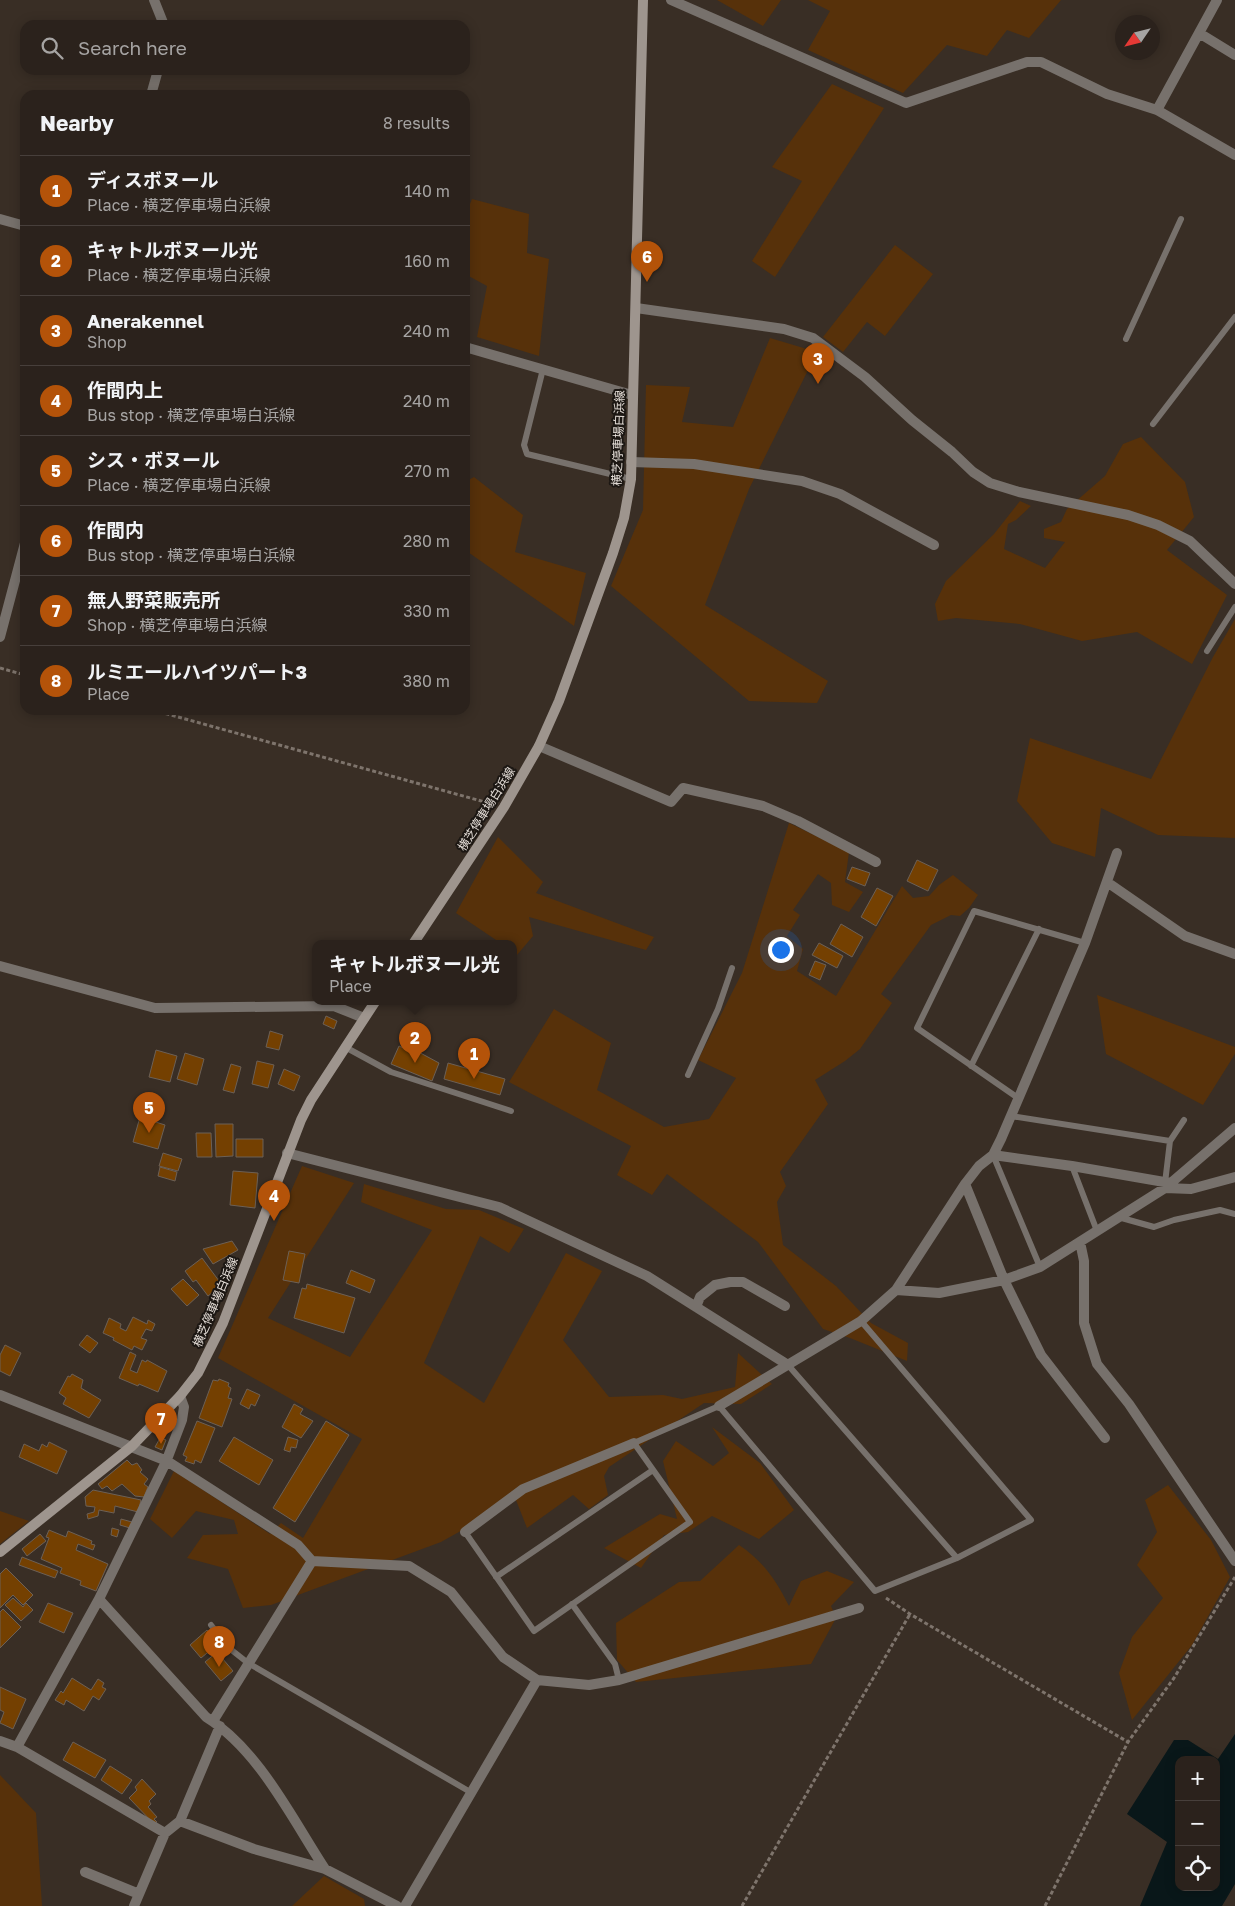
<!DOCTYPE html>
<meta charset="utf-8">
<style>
:root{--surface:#2b221c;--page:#332a25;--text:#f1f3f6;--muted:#a6a4a3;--line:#473f3b;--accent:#b45309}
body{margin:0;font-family:"Golos Text","Noto Sans JP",sans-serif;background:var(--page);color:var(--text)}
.controls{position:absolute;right:15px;bottom:15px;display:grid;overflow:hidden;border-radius:10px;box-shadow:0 2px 12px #0003}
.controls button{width:45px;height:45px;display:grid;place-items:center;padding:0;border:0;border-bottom:1px solid var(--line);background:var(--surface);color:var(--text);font:25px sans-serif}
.compass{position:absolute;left:1115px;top:15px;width:45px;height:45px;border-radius:50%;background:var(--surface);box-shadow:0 2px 12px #0003;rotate:235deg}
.you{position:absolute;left:780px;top:949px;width:18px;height:18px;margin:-12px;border:4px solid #fff;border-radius:50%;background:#1a73e8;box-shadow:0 0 0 8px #1a73e833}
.badge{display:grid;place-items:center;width:32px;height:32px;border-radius:50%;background:var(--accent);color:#fff;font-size:16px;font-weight:700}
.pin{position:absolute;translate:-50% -41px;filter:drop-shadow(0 1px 2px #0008)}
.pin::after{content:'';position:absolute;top:26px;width:18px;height:15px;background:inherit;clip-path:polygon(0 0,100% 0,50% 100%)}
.popup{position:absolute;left:312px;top:940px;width:205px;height:65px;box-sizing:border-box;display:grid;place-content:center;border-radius:10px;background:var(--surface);filter:drop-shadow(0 1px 4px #0005);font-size:16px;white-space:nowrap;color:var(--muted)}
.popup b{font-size:19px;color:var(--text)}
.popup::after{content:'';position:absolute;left:50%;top:100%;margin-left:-10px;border:10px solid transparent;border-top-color:var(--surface)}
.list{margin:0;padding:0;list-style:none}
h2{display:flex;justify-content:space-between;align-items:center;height:65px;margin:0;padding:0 20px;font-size:21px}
h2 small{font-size:16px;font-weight:400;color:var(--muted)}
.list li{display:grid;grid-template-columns:32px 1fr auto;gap:15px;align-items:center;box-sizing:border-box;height:70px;padding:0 20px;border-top:1px solid var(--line)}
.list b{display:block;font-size:19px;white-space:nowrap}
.list p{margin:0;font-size:16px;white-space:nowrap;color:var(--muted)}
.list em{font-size:16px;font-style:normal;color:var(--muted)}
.icon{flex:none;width:28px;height:28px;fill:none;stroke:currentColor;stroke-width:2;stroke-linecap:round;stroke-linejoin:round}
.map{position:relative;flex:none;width:1235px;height:1906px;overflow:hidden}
.search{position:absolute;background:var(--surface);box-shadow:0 2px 12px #0003;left:20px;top:20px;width:450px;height:55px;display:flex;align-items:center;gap:12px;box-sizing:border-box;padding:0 18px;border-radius:15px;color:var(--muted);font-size:19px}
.panel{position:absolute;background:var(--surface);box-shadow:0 2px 12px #0003;left:20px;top:90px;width:450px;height:625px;border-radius:15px}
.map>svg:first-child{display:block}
.green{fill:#57310a}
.water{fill:#091719;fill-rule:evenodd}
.building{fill:#744001;stroke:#6c6056}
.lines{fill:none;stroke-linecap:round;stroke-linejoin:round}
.path{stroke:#7e746c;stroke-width:3;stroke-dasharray:4 2.5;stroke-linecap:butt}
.lane{stroke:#77716c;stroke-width:6}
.street{stroke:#77716c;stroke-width:10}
.secondary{stroke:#9e958e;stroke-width:10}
.labels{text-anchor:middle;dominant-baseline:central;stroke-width:4;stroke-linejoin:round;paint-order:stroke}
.street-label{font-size:12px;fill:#e5ded8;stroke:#1c1713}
</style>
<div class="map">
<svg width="1235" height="1906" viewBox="0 0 1235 1906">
<rect width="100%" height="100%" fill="#392e25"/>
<path class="green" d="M717,0H781L763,26Z
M808,0H1061L1029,38L1007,30L987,56L947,45L903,93L808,50L830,11Z
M832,84L884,108L775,277L752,261L802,181L772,167Z
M472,199L529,214L527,253L549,259L539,356L477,337L487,286L465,274V216Z
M895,245L933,274L885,336L867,322L843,352L823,337Z
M770,338L817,352L749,489L705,605L828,681L817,703L749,701L611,586L643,510L646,385L690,387L682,422L733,427Z
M1141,437L1185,482L1194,517L1167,550L1227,595L1192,664L1137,632L1082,641L1020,624L956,618L938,621L935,604L946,581L994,534L1020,501L1031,506L1016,520L1008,524L1004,549L1045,568L1065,542L1044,538V529L1061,522L1067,509L1105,476L1123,444Z
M474,477L523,515L515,552L586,573L574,626L465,550V482Z
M1235,619V838L1158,835L1101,808L1095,857L1052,843L1017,801L1030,738L1151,779L1213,657Z
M789,823L849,852L845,882L863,892L849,912L832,905L831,883L818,874L793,910L800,915L787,936L803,949L797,971L836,996L902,886L913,898L929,896L939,885L953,875L978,895L969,908L960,916L951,915L931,925L881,994L892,1003L860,1049L845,1061L815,1080L828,1104L780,1172L786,1186L777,1202L783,1245L836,1286L871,1323L908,1343L907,1361L850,1338L823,1329L758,1242L667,1174L652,1195L617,1175L631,1146L509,1082L554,1009L611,1043L597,1090L664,1127L709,1119L736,1078L698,1060L742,973Z
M498,837L543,882L536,893L654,937L646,950L529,917L533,936L517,955L514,952V944H502L456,913Z
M1097,995L1235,1047V1054L1203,1105L1106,1054Z
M302,1166L354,1183L268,1318L350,1357L432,1230L361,1202L364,1184L446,1209L479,1210L524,1229L509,1253L480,1236L424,1363L484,1403L566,1253L602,1271L563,1340L609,1397L663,1395L682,1399L735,1387L738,1353L772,1384L741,1404L704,1403L609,1467L604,1476L608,1495L589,1509L573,1495L527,1528L516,1500L441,1542L271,1605L243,1608L228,1569L187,1558L203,1535L238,1534L234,1520L196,1511L172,1538L150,1519L174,1471L270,1534L281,1523L303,1538L362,1439L218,1358Z
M712,1427L760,1463L794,1510L759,1539L712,1516L688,1532L664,1535L641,1568L604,1548L660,1514L677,1519L663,1461L676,1441L713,1466L729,1453Z
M1168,1485L1211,1540L1230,1577L1192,1645L1132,1720L1119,1673L1132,1637L1163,1598L1137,1565L1157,1532L1145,1500Z
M0,1511L29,1521L0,1544Z
M739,1545C763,1561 776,1580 789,1606L801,1581L827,1571L854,1582L831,1606L836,1618L811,1664L636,1682L617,1660L616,1623L679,1582L700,1581Z
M0,1775L36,1813L42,1906H0Z
M324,1876L364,1899L365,1906H292Z"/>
<path class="water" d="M1235,1734V1884L1222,1906H1140L1167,1842L1127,1814L1174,1740H1188L1218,1759ZM1179,1760H1216V1887H1179Z"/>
<path class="building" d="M917,860L938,870L928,891L907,881Z
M852,867L870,873L865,886L847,879Z
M877,888L893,896L876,926L861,917Z
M841,924L863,937L852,957L830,944Z
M819,943L843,956L837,968L812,955Z
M815,961L826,965L820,980L809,975Z
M326,1016L337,1021L334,1029L323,1024Z
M270,1031L283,1035L279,1050L266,1047Z
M399,1046L412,1052L413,1049L439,1063L432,1081L391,1064Z
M156,1050L177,1056L170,1082L149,1077Z
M185,1053L204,1059L197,1085L177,1079Z
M257,1061L274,1065L268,1088L252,1084Z
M448,1063L505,1079L500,1095L444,1079Z
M231,1064L241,1067L234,1093L223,1090Z
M284,1069L300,1076L294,1091L278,1084Z
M140,1117L165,1125L158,1149L133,1142Z
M215,1124H233V1156L216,1157Z
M196,1133H211L212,1157H197Z
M236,1139H263V1157H236Z
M163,1153L182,1159L178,1171L159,1166Z
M160,1167L177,1172L175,1181L158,1176Z
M233,1171L258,1173L255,1208L230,1205Z
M232,1241L238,1250L213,1264L203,1249Z
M289,1251L305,1254L299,1283L283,1280Z
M202,1258L222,1285L208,1296L196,1280L193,1282L185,1271Z
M351,1270L375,1280L370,1293L346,1283Z
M183,1279L199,1295L187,1306L171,1289Z
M307,1284L355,1298L344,1333L294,1318L302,1288L306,1289Z
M133,1317L147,1324L148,1320L155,1324L152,1331L146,1329L141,1338L147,1340L142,1350L134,1346L132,1350L113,1340L114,1338L103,1333L109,1318L121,1324L120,1328L126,1331Z
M87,1335L98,1343L90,1353L79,1345Z
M5,1345L21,1353L10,1376L0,1371V1355Z
M130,1352L136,1355L130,1370L137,1373L142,1360L146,1362L147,1360L167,1371L158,1392L139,1384L138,1386L119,1378Z
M72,1374L83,1380L81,1388L101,1400L89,1418L63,1404L66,1398L59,1393L68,1376L70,1377Z
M219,1379L229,1383L228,1386L231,1388L228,1398L232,1399L222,1427L199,1418L213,1380L218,1381Z
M247,1389L260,1395L255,1406L251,1404L249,1409L240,1404Z
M294,1404L303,1409L300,1414L313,1421L301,1438L282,1427Z
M197,1421L215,1428L201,1463L195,1460L194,1464L185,1461L187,1457L183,1455Z
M326,1421L349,1435L295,1522L273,1508Z
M234,1437L273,1460L259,1485L219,1461Z
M288,1437L298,1440L296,1448L291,1447L290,1452L284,1450Z
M160,1438L166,1440L162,1450L155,1447Z
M49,1442L67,1451L57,1474L19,1457L24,1444L39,1451L42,1444L47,1447Z
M127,1460L132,1465L137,1463L142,1470L140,1472L148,1479L144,1484L148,1487L144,1497L135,1496L122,1484L112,1491L107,1486L102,1489L98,1484Z
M93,1490L141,1500L138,1512L115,1506L114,1513L99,1510L98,1516L88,1519L87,1514L94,1512L95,1507L86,1506L85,1497Z
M121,1519L132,1522L130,1528L120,1525Z
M112,1528L119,1530L117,1537L111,1535Z
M49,1530L66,1537L68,1531L92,1541L91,1544L95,1545L93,1550L78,1544L76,1550L108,1564L96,1591L80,1585L81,1581L60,1573L62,1568L41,1559L49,1538L46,1537Z
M40,1534L46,1541L27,1556L22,1549Z
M22,1557L58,1571L55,1578L19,1565Z
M6,1568L33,1595L23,1605L13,1595L0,1608V1574Z
M13,1598L23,1607L26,1603L33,1610L21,1621L5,1605Z
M48,1603L73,1613L64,1633L39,1622Z
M3,1609L21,1627L0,1648V1612Z
M207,1630L218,1644L201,1658L190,1645Z
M217,1652L233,1671L221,1681L205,1662Z
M72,1678L91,1690L98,1679L104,1683L102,1687L106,1689L99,1700L93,1696L84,1711L66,1700L64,1705L55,1700L61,1691L63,1693Z
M0,1687L26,1699L13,1729L0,1723L4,1712L0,1710Z
M73,1742L106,1760L95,1778L63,1760Z
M110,1766L132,1780L122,1794L101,1780Z
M142,1779L156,1794L149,1801L151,1804L148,1807L157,1817L154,1819L157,1822L154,1824L129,1798L137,1790L135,1787Z"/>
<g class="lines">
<path class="path" d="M0,668L25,675
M153,710L492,804
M886,1598L910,1614L1128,1742
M742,1906L910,1614
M1045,1906L1128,1742L1174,1678L1235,1577"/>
<path class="lane" d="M1126,339L1181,219
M543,369L524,445L527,454L631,479
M1153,424L1235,317
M1207,651L1235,607
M345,1047L391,1072L511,1111
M971,1066L1039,929
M688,1075L718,1009L732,968
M1018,1098L917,1028L974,911L1085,943
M1011,1116L1170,1141
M993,1155L1040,1267
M1072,1166L1097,1231
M1165,1183L1170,1141L1184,1120
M1118,1217L1154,1227L1174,1220L1220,1210L1235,1214
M788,1365L957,1558
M465,1532L534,1631L690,1522L634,1443L719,1406L875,1591L957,1558L1031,1520L861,1321
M496,1577L653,1470
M572,1604L615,1664L619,1680
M211,1625L229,1648L248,1663L472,1793"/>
<path class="street" d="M154,0L164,25
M671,0L906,103L1027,62H1041L1107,94L1157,110L1235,155
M1199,33L1235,55
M151,95L158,70
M1157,110L1217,0
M0,219L25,226
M636,308L784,329L813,338L865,377L912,420L952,452L973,472L990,483L1019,492L1128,515L1158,525L1190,541L1235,584
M465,347L632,395
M631,462L694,464L802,481L840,494L934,545
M0,637L25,543
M539,746L671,802L683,788L763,806L798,821L876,862
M1107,882L1185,936L1235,954
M0,966L155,1008L334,1006L364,1018
M287,1153L499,1207L647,1276L788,1365
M993,1155L1072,1166L1170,1183
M965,1184L1004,1280L1041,1355L1105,1438
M1165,1188L1191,1189L1235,1177
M1080,1242L1084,1261V1323L1097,1364L1129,1404L1235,1561
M896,1290L939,1293L1004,1280L1040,1267L1165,1188L1235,1128
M696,1307L700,1297L715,1285L730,1282H743L785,1306
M0,1395L167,1461L298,1545L312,1561
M719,1406L861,1321L896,1290L965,1184L979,1166L993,1155L1001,1139L1085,943L1117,853
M465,1532L523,1489L634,1443
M99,1599L206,1717C259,1750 291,1817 325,1869
M213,1721L312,1561L409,1566L451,1592L503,1657L537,1680L589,1685L619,1680L859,1608
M0,1741L17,1747L165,1833L180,1821L220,1726
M17,1747L99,1599L166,1462L182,1420L184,1407L180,1396
M180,1821L254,1849L325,1869L397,1906
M85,1872L139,1894
M134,1906L165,1833
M405,1906L537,1680"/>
<path class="secondary" d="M413,944L504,807L539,746L559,701L613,553L624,518L631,479L643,0
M0,1552L132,1446L180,1396L198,1373L223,1323L301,1120L311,1100L375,1002"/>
</g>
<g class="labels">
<g class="street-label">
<text transform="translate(618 438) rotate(-88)">横芝停車場白浜線</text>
<text transform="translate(486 809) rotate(-58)">横芝停車場白浜線</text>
<text transform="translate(215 1302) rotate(-67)">横芝停車場白浜線</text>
</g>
</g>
</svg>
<div class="controls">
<button>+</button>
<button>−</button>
<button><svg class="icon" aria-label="locate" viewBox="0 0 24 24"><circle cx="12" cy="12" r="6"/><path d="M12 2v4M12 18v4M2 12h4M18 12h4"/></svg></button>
</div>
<svg class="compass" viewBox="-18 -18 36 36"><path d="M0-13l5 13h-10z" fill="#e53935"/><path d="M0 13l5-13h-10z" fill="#a6a4a3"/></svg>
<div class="you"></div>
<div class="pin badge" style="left:474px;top:1079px">1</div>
<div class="pin badge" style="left:415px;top:1063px">2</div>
<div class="popup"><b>キャトルボヌール光</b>Place</div>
<div class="pin badge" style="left:818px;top:384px">3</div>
<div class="pin badge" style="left:274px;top:1221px">4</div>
<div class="pin badge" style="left:149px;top:1133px">5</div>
<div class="pin badge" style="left:647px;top:282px">6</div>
<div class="pin badge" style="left:161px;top:1444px">7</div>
<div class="pin badge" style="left:219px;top:1667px">8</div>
<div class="search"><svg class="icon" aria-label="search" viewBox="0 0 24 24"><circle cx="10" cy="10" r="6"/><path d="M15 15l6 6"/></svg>Search here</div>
<section class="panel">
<h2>Nearby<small>8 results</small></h2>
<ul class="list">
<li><span class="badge">1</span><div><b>ディスボヌール</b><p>Place · 横芝停車場白浜線</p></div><em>140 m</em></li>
<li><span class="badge">2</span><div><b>キャトルボヌール光</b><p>Place · 横芝停車場白浜線</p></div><em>160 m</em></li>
<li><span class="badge">3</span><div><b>Anerakennel</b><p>Shop</p></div><em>240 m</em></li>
<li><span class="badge">4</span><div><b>作間内上</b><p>Bus stop · 横芝停車場白浜線</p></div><em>240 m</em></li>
<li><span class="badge">5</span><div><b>シス・ボヌール</b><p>Place · 横芝停車場白浜線</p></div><em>270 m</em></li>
<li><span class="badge">6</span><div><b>作間内</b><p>Bus stop · 横芝停車場白浜線</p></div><em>280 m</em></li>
<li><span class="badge">7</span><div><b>無人野菜販売所</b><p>Shop · 横芝停車場白浜線</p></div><em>330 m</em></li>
<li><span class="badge">8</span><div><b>ルミエールハイツパート3</b><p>Place</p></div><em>380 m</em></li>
</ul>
</section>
</div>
